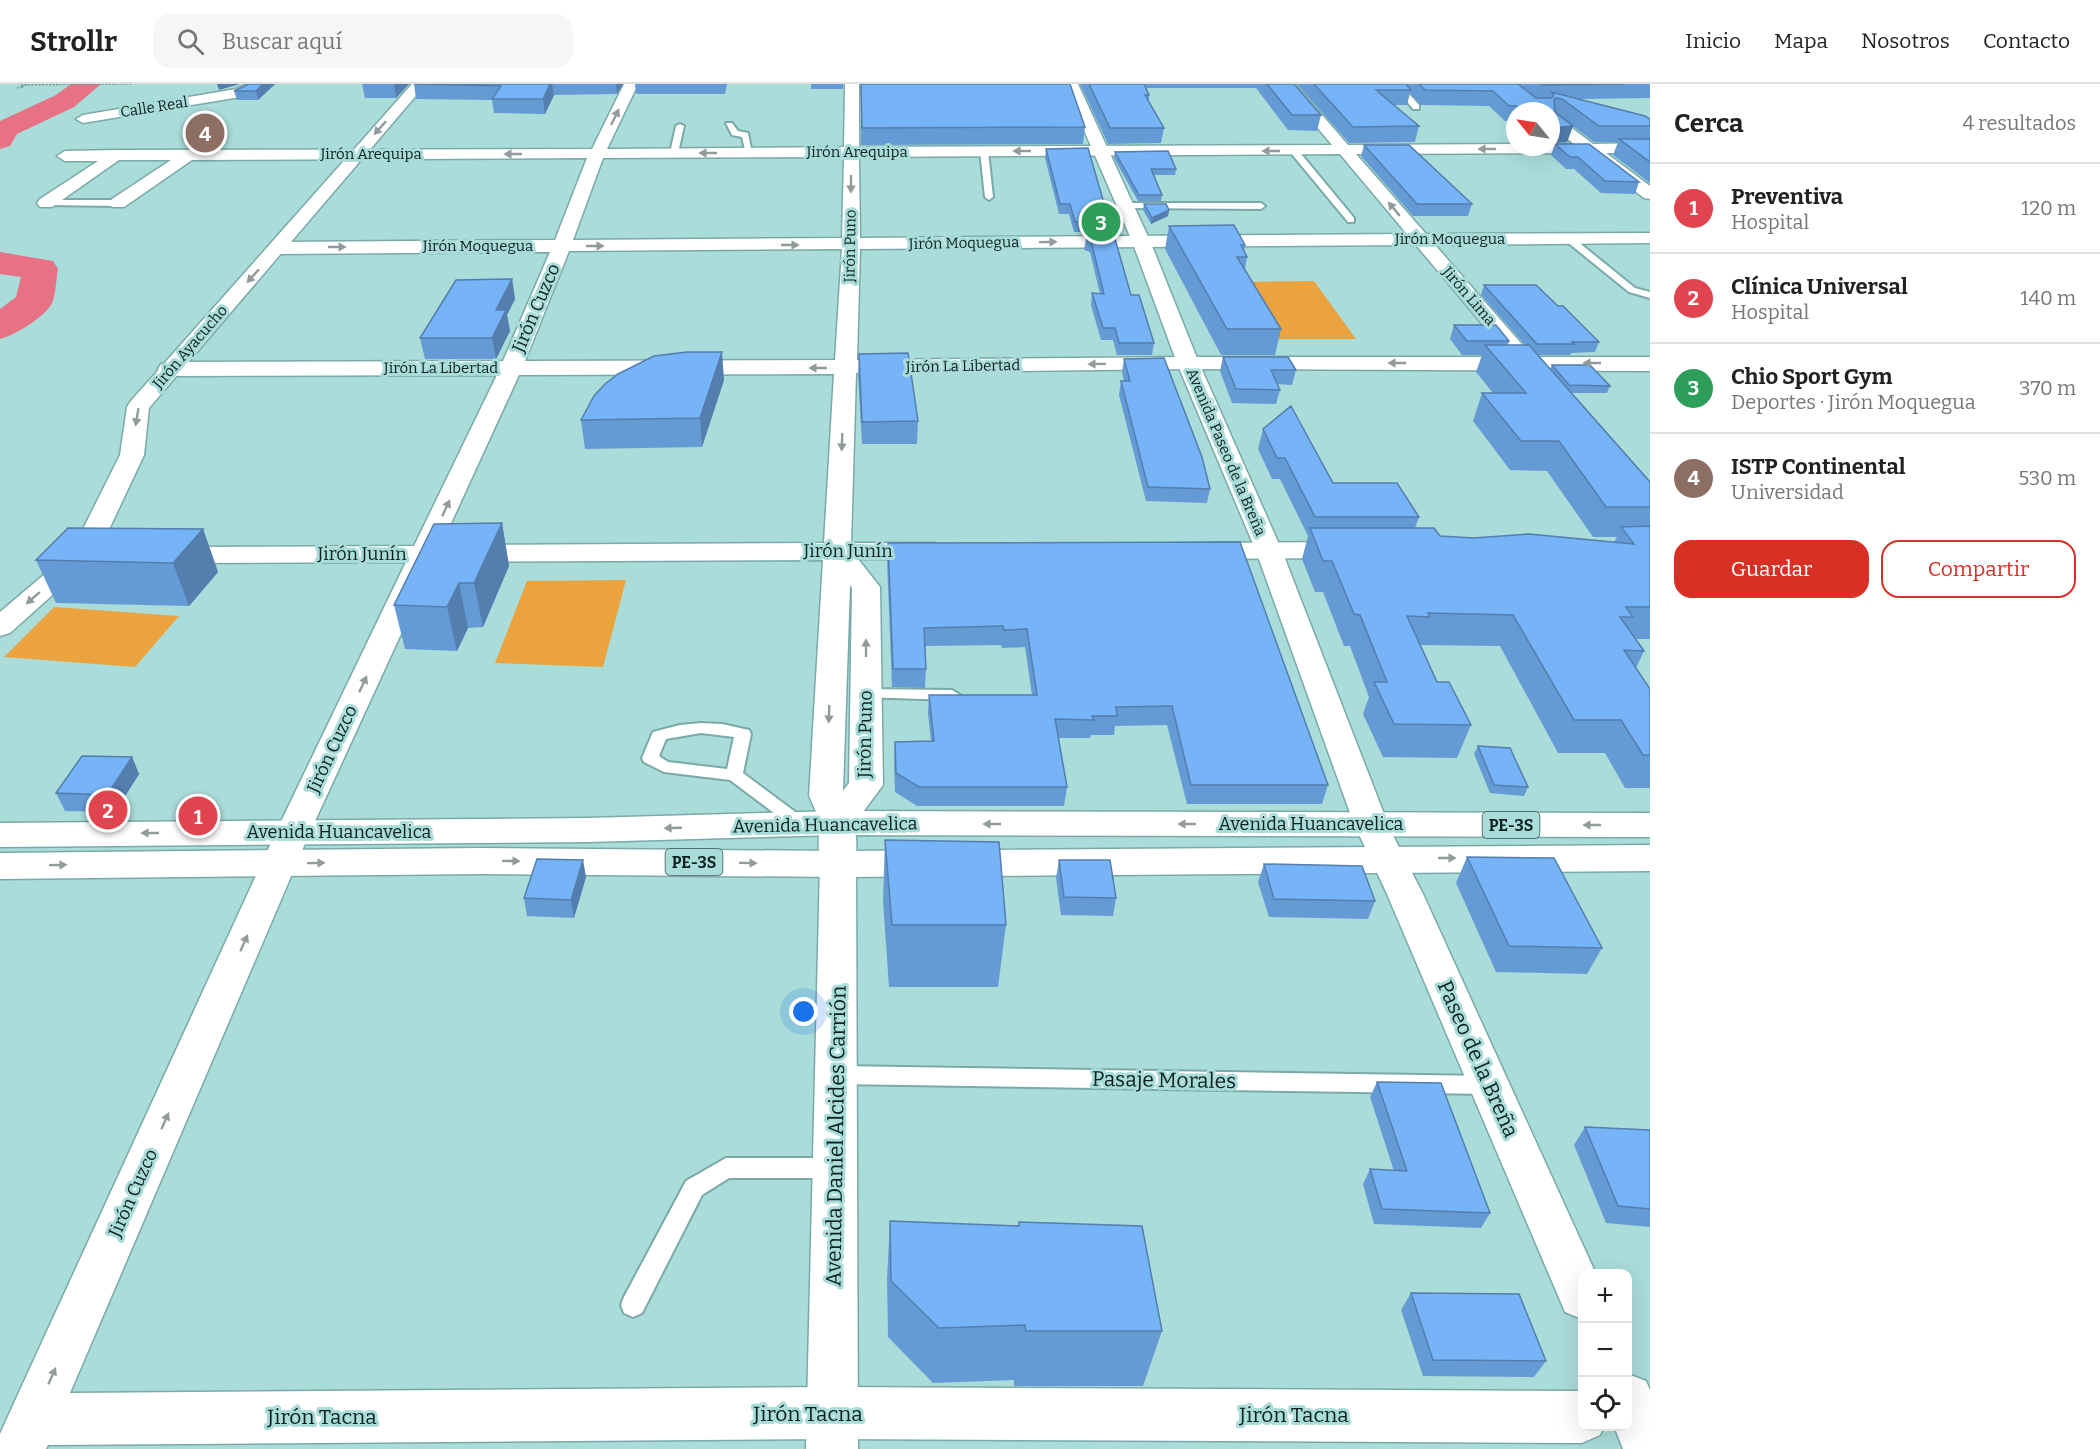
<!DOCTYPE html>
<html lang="es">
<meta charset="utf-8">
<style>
:root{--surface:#fff;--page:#f6f6f6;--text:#222;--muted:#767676;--line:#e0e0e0;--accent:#d93025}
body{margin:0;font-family:Bitter,serif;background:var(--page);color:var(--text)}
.controls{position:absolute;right:18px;bottom:18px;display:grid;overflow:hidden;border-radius:12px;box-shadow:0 6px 24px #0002}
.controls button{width:54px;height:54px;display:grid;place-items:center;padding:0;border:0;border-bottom:2px solid var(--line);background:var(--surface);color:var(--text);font:30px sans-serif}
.compass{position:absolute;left:1506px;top:18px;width:54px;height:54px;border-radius:50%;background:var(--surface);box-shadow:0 6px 24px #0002;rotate:300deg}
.you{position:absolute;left:804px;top:928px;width:21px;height:21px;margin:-15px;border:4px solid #fff;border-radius:50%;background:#1a73e8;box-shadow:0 0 0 9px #1a73e833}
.badge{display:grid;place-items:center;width:39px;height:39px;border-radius:50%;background:var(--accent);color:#fff;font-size:20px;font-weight:700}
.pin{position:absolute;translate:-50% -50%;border:3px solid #fff;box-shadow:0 2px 6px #0006}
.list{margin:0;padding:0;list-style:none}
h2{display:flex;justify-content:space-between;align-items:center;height:78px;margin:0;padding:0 24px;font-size:26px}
h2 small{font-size:20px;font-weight:400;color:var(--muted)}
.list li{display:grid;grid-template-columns:39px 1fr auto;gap:18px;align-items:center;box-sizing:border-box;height:90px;padding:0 24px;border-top:2px solid var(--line)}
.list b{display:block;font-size:22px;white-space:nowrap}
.list p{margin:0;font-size:20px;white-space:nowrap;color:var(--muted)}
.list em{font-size:20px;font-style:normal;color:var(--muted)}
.actions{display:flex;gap:12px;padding:18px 24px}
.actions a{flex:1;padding:14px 0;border:2px solid var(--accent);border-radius:18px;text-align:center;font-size:21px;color:var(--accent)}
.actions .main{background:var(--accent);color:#fff}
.icon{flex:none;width:33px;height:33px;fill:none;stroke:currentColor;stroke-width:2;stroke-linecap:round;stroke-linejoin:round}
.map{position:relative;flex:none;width:1650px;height:1365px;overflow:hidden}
header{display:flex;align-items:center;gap:36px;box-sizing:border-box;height:84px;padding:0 30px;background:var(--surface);border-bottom:2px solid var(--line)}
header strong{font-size:28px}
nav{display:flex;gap:33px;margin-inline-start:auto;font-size:21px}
.search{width:420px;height:54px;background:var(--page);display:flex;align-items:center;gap:15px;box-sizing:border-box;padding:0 21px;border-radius:18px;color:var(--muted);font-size:22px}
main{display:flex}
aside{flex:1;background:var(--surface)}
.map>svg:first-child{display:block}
.green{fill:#eba33f}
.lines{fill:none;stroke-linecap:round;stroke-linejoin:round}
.river{fill:#e87285;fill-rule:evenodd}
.service-casing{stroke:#79aaa7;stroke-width:4}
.minor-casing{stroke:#79aaa7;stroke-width:3}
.tertiary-casing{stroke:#79aaa7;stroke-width:3}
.secondary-casing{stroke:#79aaa7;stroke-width:3}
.primary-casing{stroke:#79aaa7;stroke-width:3}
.trunk-casing{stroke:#79aaa7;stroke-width:3}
.path{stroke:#739a98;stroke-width:1.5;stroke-dasharray:2 1.5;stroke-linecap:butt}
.service{fill:#fff;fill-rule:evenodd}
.minor{fill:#fff;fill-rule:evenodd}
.tertiary{fill:#fff;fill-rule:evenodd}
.secondary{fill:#fff;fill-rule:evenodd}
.primary{fill:#fff;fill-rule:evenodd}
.trunk{fill:#fff;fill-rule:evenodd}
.path-bridge{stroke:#739a98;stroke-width:1.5;stroke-dasharray:2 1.5;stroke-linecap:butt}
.wall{fill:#659bd4}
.shaded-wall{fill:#537ead}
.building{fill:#76b4f7;stroke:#537ead;stroke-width:1.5}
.oneway{fill:#929b9b}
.labels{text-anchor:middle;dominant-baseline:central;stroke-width:6;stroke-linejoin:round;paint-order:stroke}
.far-street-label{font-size:15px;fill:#0d2120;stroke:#aadcd9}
.shield{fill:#aadcd9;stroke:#3c5958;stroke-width:1.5}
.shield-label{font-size:16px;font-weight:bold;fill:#0d2120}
.street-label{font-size:18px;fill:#0d2120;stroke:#aadcd9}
.near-street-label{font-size:21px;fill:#0d2120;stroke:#aadcd9}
</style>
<header>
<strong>Strollr</strong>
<div class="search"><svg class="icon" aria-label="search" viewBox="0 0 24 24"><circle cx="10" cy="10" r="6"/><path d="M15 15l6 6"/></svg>Buscar aquí</div>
<nav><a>Inicio</a><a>Mapa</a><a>Nosotros</a><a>Contacto</a></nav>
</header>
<main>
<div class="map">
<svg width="1650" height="1365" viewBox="0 0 1650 1365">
<rect width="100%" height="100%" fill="#aadcd9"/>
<path class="green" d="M1314,197L1356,255H1268L1235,198Z
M626,496L603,583L495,579L527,497Z
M54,523L179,532L135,583L4,573Z"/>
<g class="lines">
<path class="river" d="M71,0H101L74,23L17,50L10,62L0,65V37L56,11Z
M0,168L53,177L58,185C56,195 56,210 52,219C45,233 15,251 0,255V225L16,213L21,193L0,190Z"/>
<g class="service-casing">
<path id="service" d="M1393,0H1400L1419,21V25H1413Z
M726,39H732L738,47L748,49L752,70H746L742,53L732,51Z
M680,40L684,42L678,69L674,71L670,69L676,42Z
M984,65L988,67L993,113L989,116L985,113L980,67Z
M1291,65H1297L1354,134V138H1348L1291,69Z
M46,116H118L122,119L118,122L43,121L42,119Z
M1120,119H1261L1265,122L1261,125L1123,124L1119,121Z
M1566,153H1572L1635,204L1650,208V214L1629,208L1566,157Z
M866,605L952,606L960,611L952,616L861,613L858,610L861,607Z
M701,639L722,640L749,646L751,650L743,689L806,736L809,740L806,744H794L730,696L664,688L644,678L642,674L653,648L680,641ZM701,649L734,653L727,685L668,678L659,672L666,655Z
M837,982L1490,992L1497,995L1500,1001L1497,1007L1490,1010L837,1000L830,997L827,991L830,985Z
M726,1074H835L843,1077L846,1084L843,1091L835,1094H729L702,1111L642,1229L633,1233L624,1229L621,1221L624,1213L686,1097Z"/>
</g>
<g class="minor-casing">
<path id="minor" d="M248,0H266L240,13L83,39L76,35L83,31L236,5Z
M624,0H638L607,65L844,63L845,0H859V63L1332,61L1281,0H1295L1348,61L1515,60V63H1551V60H1574L1551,42V31L1556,32L1593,60L1650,59V69H1606L1650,102V115L1644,114L1586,69L1356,70L1426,150L1650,149V159L1435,161L1533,273H1650V287L1188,285L856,289L851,459H933L943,461L946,467L943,473L933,475H858L880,503L883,701L849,747L837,751L825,747L809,712L823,476L434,478L310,748L70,1309L832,1303L1582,1307V1342H1604L1600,1351L1582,1359L832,1355L48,1361L46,1365H0V1350L15,1317L276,748L406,478L168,479L158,477L154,471L158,465L168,463L414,462L497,291L169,292L161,290L158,285L161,280L169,278L503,277L550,168L278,170L271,168L269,164L271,160L278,158L555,156L587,74L192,76L124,123H112L109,119L112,115L171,76H119L52,123H40L37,119L40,115L98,77H65L57,72L65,67L117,66L592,65ZM1340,70L1407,150L860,154L859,73ZM844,73L842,154L573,156L603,74ZM1416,161L1510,273H1188L857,276L860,165ZM842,165L835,276L525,277L569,167ZM834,290L824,459L441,461L519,291ZM850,501L852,504L849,699L843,707Z
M1350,458L1360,460L1363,466L1360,472L1350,474L1197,475L1187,473L1184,467L1187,461L1197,459Z
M1371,728L1383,732L1423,810L1596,1190H1582V1235L1565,1228L1387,810L1354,740L1359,732Z
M1628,1290L1646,1297L1650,1306V1365H1623L1614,1342H1628Z"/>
</g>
<g class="tertiary-casing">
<path id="tertiary" d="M412,0H426L149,324L144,371L97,471L10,549L0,552V528L72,467L120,371L127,323L130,318Z
M1064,0H1078L1150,157L1199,279L1282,467L1388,740L1383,748L1371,752L1359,748L1354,740L1256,467L1177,279L1132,157Z"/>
</g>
<g class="secondary-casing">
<path id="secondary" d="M837,727L849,731C858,745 859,774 851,789L838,793L825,789C817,774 816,745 825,731Z"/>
</g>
<g class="primary-casing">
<path id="primary" d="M838,767L851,771L856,780L858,1365H806L820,780L825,771Z"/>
</g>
<g class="trunk-casing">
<path id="trunk" d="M837,727L1650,729V753L837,751L588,758L0,763V739L588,734Z
M1650,761V787L838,793L482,790L0,795V769L482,764L838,767Z"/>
</g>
<path class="path" d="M21,1L132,0
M17,4L22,3"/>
<use href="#service" class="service"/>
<use href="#minor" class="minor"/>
<use href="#tertiary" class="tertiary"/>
<use href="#secondary" class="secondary"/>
<use href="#primary" class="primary"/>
<use href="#trunk" class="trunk"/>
<path class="path-bridge" d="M22,3L27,0"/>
</g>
<path class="wall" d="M249,0H275L258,16H237L234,7Z
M362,0H409L396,14H365Z
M414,0H623L617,10L554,11L545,30L494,29L492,16L416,15Z
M635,0H727L725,10H636Z
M811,0H843V5H811Z
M861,0L1085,43L1083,60L861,61Z
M1080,0H1294L1321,31L1317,47L1288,46L1256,4H1147V6L1149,11V17L1164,44L1161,59L1108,60Z
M1297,0H1650V14L1580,15L1650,35V99L1613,71L1618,58H1594L1573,42L1567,58L1551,59V27H1515V41L1511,37H1505L1489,22L1421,21L1410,9L1407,21H1394L1419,42L1415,58L1349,59Z
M1555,60L1639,98L1635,110L1601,109L1574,85H1566L1551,71Z
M1364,61L1472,120L1468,132H1413L1361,72Z
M1046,65L1110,140L1109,150H1081V148H1074L1069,130H1059L1045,74Z
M1115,68L1176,85L1175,91H1154L1162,111L1161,117H1138L1114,74Z
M1144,120L1169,126L1168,132L1151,140L1143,126Z
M1169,142L1245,161L1244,167L1247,173L1245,185L1281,245L1275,271H1221L1165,165Z
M1086,155H1115L1131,211L1154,259L1152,271H1117L1113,256H1101L1091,221L1092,209L1100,210L1090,168L1084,166Z
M512,195L515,215L507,231L510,247L496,275H425L420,254Z
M1484,201L1558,222L1599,258L1595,268L1571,269L1570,271H1537L1550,285L1552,281L1610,302L1607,309H1571L1650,423V555H1635L1644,567L1636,584L1650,605V704H1625L1605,669H1558L1500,562L1421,561L1437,598L1471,641L1457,674L1383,673L1363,630L1369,613L1350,562H1344L1323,508H1315L1302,475L1308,452L1280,395H1272L1258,365L1263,345L1333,399L1419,433L1415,444L1440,452L1474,454L1614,458L1617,453H1593L1547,387L1510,386L1473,337L1482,309H1493L1476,288L1482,271H1462L1450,255L1454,241L1509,257L1508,261H1525L1481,211Z
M859,270L918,337L917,360H862L858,291Z
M1223,273L1296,286L1292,301L1278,300L1280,306L1276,320L1232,319L1220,287Z
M1124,275L1210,405L1207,419L1146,417L1119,311L1121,297H1124L1122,288Z
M724,296L702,363L585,365L581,336Z
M502,439L509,482L483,543L468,544L457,567L405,565L394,521Z
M203,445L218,488L189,522L56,519L36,476Z
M888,459L1328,701L1322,720H1187L1167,641L1115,642L1114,651H1091L1090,654H1059L1067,703L1064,722H917L895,708L894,677L895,658L931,657L928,629L929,611H1032L1025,563L1002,564L1001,561L925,562L926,585L925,604L892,603L887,477Z
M1478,662L1528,703L1524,712L1490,709L1474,670Z
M132,673L139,690L115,728L65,727L56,709Z
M885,756L1006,841L998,903H889L883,817Z
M1467,773L1602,864L1587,890L1496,888L1456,799Z
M1059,776L1116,814L1113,832L1061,831L1056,794Z
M1264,780L1375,817L1368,835L1269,833L1258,798Z
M586,793L574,834L527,832L524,814Z
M1377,998L1490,1129L1481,1144L1374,1140L1363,1100L1370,1085L1394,1087L1370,1013Z
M1585,1043L1650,1046V1143L1606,1139L1574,1061Z
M890,1137L1018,1142L1019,1138L1162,1247L1143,1302H1014V1296L933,1299L888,1253L887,1195Z
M1411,1209L1546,1277L1534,1293L1423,1292L1401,1226Z"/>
<path class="shaded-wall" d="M217,0H240L219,6Z
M263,0H275L258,16L256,7Z
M394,0H409L396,14Z
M550,0H552L554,11L545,30L543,15Z
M616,0H623L617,10Z
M1573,42L1567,58L1551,59V44Z
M1169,126L1168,132L1151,140L1152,134Z
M512,195L515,215L507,231L510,247L496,275L492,254L496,226Z
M722,268L724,296L702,363L700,334Z
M502,439L509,482L483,543L474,499Z
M203,445L218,488L189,522L173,479Z
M459,499L468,544L457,567L447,523Z
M132,673L139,690L115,728L107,711Z
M583,776L586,793L574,834L571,816Z"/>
<path class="building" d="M249,0H263L256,7H234Z
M414,0H550L543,15H492L501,2Z
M861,0H1070L1085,43L862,44Z
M1089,0H1144L1149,11H1145L1164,44H1110Z
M1267,0H1294L1321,31H1292Z
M1314,0H1406L1411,6H1376L1419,42L1353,43Z
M1419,0H1518L1536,14H1552L1554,12L1551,8L1645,32L1650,35V42H1599L1562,15L1556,14L1554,16L1555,28L1573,42L1551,44V27H1522L1516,22H1509L1493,7L1425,6Z
M1541,0H1624L1542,1Z
M1619,55H1650V78Z
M1555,60H1589L1639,98L1605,97L1578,73H1570Z
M1364,61H1409L1472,120H1417Z
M1088,64L1110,140H1082V138H1075L1070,120H1060L1046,65Z
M1168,67L1176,85H1151L1162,111H1139L1115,68Z
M1144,120H1166L1169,126L1152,134Z
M1234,141L1245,161H1241L1247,173H1237L1281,245H1227L1169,142Z
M1086,155H1115L1131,211H1139L1154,259H1119L1115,244H1103L1092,209L1104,210L1091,157Z
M512,195L496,226H506L492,254H420L456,196Z
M1484,201H1536L1558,222H1563L1599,258H1572L1574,260H1537Z
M1454,241H1496L1509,257H1467Z
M1485,261H1529L1650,398V423H1606L1559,357H1521L1482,309H1526Z
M687,268H722L700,334L581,336L594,312L605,300L618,290L654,272Z
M908,269L918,337L862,338L859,270Z
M1223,273H1288L1296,286H1271L1280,306L1236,305Z
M1164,274L1202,373L1210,405L1148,403L1121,297H1130L1124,275Z
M1552,281H1590L1610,302L1569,301Z
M1291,322L1333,399H1397L1419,433H1315L1285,374H1277L1263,345Z
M502,439L474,499H459L447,523L394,521L434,440Z
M1650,442V523H1626L1633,533H1620L1644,567L1624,566L1650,605V671H1643L1621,636H1574L1513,531L1428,529L1430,533L1407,532L1437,598H1449L1471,641L1394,640L1374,598H1387L1360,531L1354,530L1332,477H1323L1310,444H1434L1440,452L1474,454L1529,450L1634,460L1621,443Z
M68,444L203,445L173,479L36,476Z
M1240,458L1328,701H1191L1172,622L1116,623L1117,632H1092L1094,636L1055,635L1067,703H919L896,689L895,658L934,657L929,611H1037L1027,545L1004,546L1003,542L924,544L926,585H893L888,459Z
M1478,662L1510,664L1528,703L1494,701Z
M82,672L132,673L107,711L56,709Z
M885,756L999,758L1006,841H892Z
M1467,773L1554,774L1602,864L1509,862Z
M537,775L583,776L571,816L524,814Z
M1059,776H1110L1116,814L1064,813Z
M1264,780L1362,782L1375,817L1274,815Z
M1377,998L1441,999L1490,1129L1382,1125L1370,1085L1407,1087Z
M1585,1043L1650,1046V1125L1618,1122Z
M890,1137L1019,1142V1138L1142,1142L1162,1247H1026L1025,1241L939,1244L891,1197Z
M1411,1209L1519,1210L1546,1277L1433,1276Z"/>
<defs><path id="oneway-solid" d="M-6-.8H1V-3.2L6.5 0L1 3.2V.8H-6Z" transform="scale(1.5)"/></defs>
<g class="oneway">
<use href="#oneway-solid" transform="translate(615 33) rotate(-64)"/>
<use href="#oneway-solid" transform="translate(380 44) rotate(131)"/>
<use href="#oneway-solid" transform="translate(1487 65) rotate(180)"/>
<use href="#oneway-solid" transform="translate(1022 67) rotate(-180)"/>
<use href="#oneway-solid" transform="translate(1271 67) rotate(180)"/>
<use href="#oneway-solid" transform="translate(708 69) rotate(180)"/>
<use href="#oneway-solid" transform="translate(513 70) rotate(180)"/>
<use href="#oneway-solid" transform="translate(851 100) rotate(90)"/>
<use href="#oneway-solid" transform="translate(1394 125) rotate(-130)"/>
<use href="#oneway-solid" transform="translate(1048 158) rotate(-1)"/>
<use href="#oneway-solid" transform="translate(790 161)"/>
<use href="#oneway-solid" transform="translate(595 162)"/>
<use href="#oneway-solid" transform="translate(337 163)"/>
<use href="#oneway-solid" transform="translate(253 192) rotate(132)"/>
<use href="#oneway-solid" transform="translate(1397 279) rotate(180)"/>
<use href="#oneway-solid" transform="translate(1592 279) rotate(-180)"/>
<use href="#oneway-solid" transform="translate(1097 280) rotate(179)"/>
<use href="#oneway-solid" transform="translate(818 284) rotate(180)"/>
<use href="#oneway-solid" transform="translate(137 333) rotate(99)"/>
<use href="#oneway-solid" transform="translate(842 358) rotate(92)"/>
<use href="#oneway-solid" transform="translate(446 424) rotate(-65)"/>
<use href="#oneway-solid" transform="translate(33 514) rotate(139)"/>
<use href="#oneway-solid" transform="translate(866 564) rotate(-90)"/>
<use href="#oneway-solid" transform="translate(363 600) rotate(-65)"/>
<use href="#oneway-solid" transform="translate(829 630) rotate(92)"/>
<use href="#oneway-solid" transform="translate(992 740) rotate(-180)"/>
<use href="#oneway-solid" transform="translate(1187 740) rotate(-180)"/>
<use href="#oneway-solid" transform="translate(1592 741) rotate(-180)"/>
<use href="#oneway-solid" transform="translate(673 744) rotate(178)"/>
<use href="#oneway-solid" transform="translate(150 749) rotate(180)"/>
<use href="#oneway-solid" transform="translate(1447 774)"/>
<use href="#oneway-solid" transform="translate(511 777) rotate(1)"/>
<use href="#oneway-solid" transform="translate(316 779) rotate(-1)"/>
<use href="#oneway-solid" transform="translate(748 779) rotate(1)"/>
<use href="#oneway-solid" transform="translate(58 781) rotate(-1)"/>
<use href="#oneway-solid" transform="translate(244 859) rotate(-66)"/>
<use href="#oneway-solid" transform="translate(165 1037) rotate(-66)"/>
<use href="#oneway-solid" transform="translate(52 1292) rotate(-66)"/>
</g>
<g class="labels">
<g class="far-street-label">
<text transform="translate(154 23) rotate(-9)">Calle Real</text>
<text x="857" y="68">Jirón Arequipa</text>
<text x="371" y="70">Jirón Arequipa</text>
<text x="1450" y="155">Jirón Moquegua</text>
<text transform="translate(964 159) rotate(-1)">Jirón Moquegua</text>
<text x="478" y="162">Jirón Moquegua</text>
<text transform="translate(850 162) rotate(-89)">Jirón Puno</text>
<text transform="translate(1469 212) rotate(49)">Jirón Lima</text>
<text transform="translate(190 263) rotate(-49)">Jirón Ayacucho</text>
<text transform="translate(963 282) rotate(-1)">Jirón La Libertad</text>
<text x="441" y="284">Jirón La Libertad</text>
<text transform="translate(1226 368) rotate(67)">Avenida Paseo de la Breña</text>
</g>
<g class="shield">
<rect x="1482.5" y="728" width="57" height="26" rx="4.5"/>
<rect x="665.5" y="765" width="57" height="26" rx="4.5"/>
</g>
<g class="shield-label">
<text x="1511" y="741">PE-3S</text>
<text x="694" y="778">PE-3S</text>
</g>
<g class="street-label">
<text transform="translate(536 224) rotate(-67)">Jirón Cuzco</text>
<text x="848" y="467">Jirón Junín</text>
<text x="362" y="470">Jirón Junín</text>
<text transform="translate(865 650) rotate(-89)">Jirón Puno</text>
<text transform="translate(332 665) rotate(-65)">Jirón Cuzco</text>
<text x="1311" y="740">Avenida Huancavelica</text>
<text transform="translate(825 741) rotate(-1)">Avenida Huancavelica</text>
<text x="339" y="748">Avenida Huancavelica</text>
<text transform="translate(133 1109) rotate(-66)">Jirón Cuzco</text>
</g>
<g class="near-street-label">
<text transform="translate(1478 975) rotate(66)">Paseo de la Breña</text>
<text transform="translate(1164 996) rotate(1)">Pasaje Morales</text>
<text transform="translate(836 1052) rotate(-89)">Avenida Daniel Alcides Carrión</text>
<text x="808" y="1330">Jirón Tacna</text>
<text x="1294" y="1331">Jirón Tacna</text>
<text x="322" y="1333">Jirón Tacna</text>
</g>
</g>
</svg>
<div class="controls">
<button>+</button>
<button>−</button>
<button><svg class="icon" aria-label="locate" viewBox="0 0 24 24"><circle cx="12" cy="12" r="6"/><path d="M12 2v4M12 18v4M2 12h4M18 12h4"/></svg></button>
</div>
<svg class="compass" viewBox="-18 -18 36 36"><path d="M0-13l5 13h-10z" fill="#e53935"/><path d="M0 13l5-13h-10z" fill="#767676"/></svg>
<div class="you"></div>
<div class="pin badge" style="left:198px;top:732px;background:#e0444e">1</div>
<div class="pin badge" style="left:108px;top:726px;background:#e0444e">2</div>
<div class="pin badge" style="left:1101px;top:138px;background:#2e9e5b">3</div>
<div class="pin badge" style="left:205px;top:49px;background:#8d6e63">4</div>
</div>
<aside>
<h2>Cerca<small>4 resultados</small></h2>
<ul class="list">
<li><span class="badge" style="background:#e0444e">1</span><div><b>Preventiva</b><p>Hospital</p></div><em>120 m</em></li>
<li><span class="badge" style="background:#e0444e">2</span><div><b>Clínica Universal</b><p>Hospital</p></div><em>140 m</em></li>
<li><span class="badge" style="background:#2e9e5b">3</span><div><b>Chio Sport Gym</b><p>Deportes · Jirón Moquegua</p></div><em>370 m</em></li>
<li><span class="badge" style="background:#8d6e63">4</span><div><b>ISTP Continental</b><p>Universidad</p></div><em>530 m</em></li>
</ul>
<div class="actions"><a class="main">Guardar</a><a>Compartir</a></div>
</aside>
</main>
